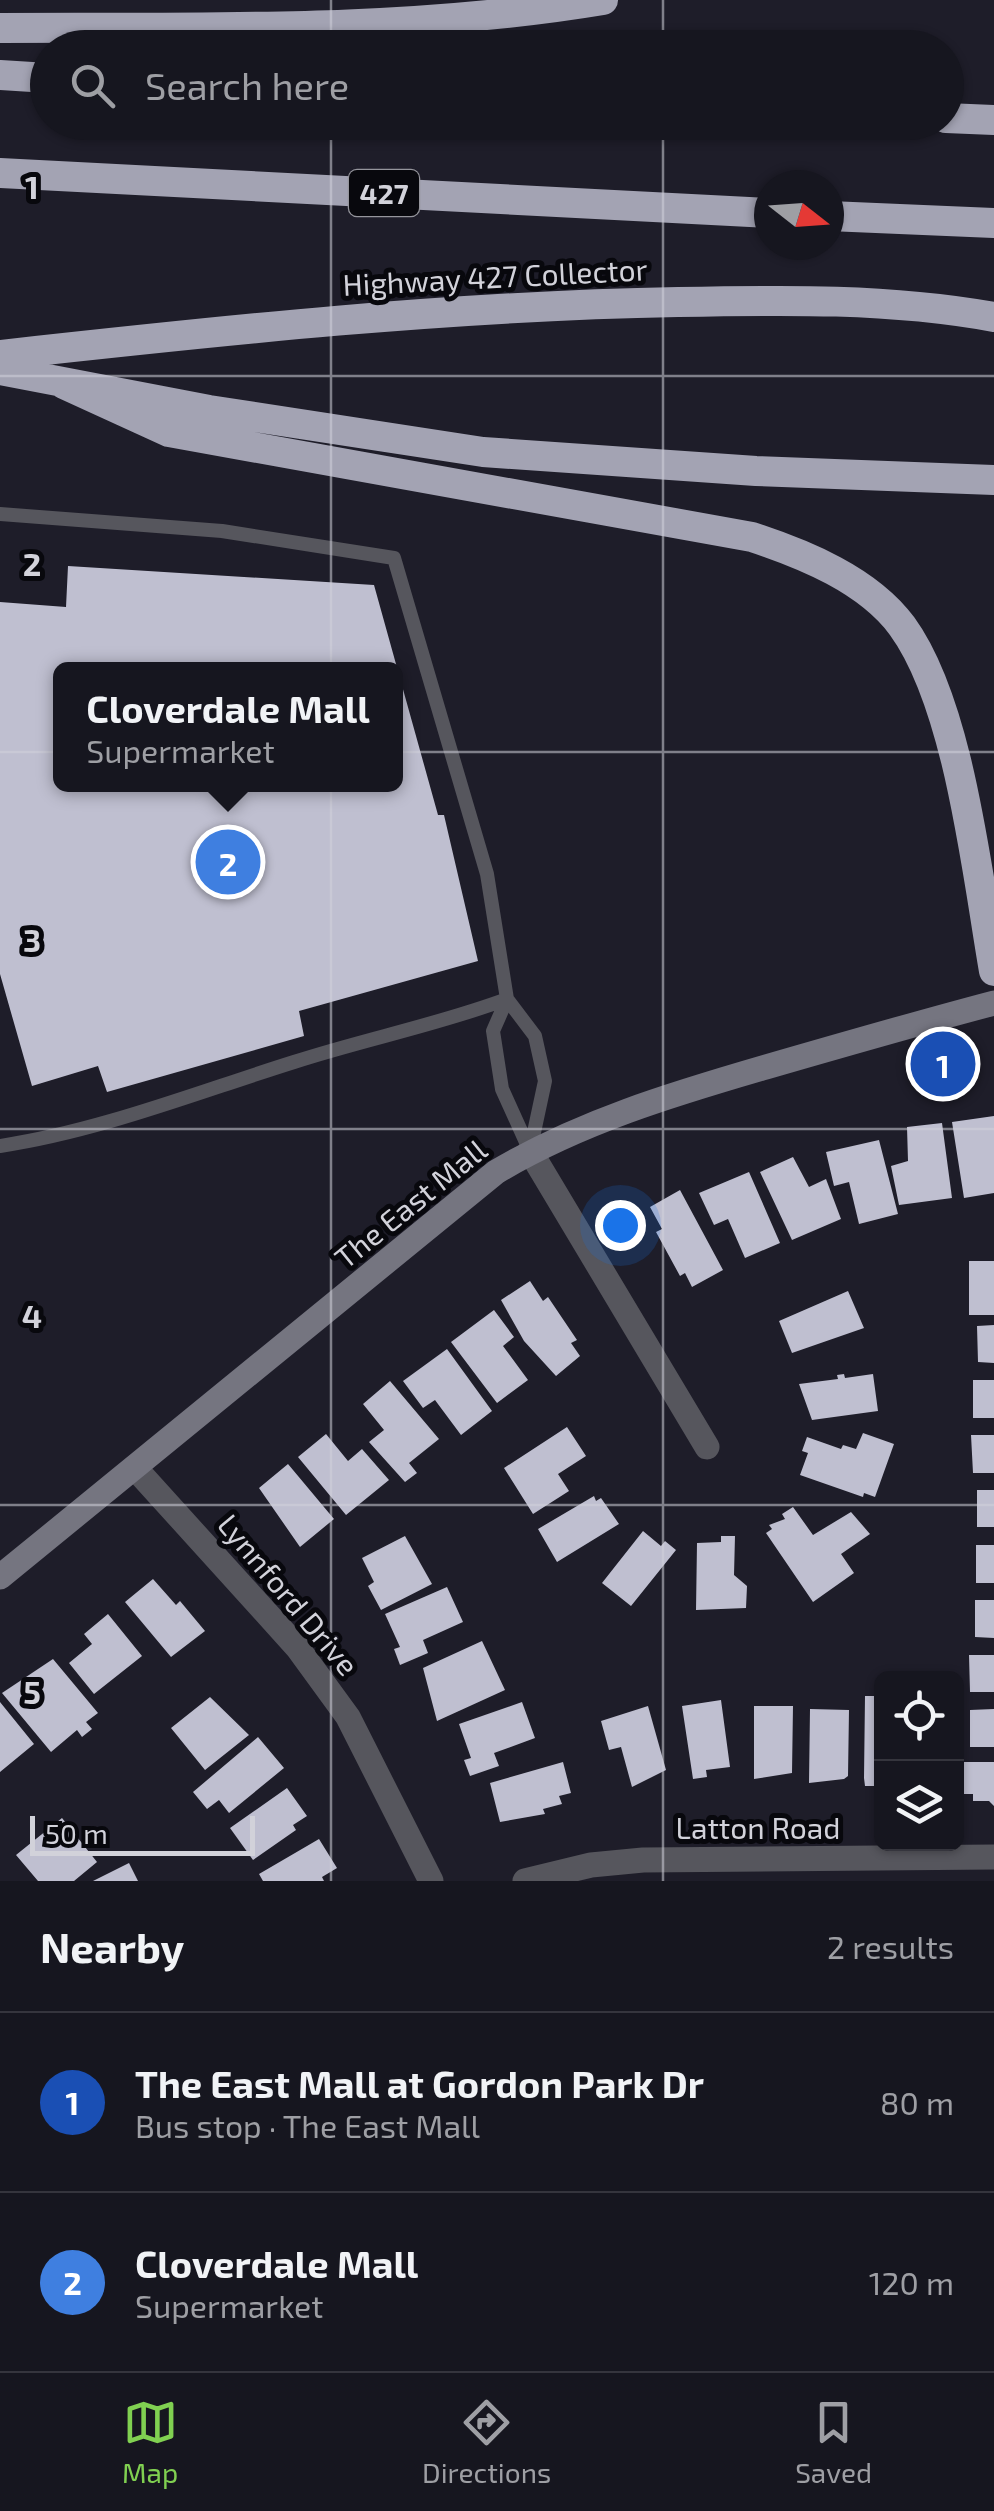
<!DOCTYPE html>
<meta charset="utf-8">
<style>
:root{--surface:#16161f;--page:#1f1f28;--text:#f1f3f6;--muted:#9e9fa4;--line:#35353d;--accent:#80d051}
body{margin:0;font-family:"Exo 2",sans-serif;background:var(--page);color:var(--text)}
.controls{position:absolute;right:30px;bottom:30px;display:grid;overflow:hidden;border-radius:15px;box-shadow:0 2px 8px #0004}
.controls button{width:90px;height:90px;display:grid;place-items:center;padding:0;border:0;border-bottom:2px solid var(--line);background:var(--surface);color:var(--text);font:50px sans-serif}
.compass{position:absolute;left:754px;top:170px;width:90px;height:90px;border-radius:50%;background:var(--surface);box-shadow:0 2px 8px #0004;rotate:107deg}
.scale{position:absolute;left:30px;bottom:25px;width:225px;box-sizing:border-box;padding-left:10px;border:5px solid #d2d2da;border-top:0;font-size:28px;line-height:35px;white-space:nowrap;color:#d2d2da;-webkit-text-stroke:8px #08080d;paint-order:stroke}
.you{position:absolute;left:620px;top:1225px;width:35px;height:35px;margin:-25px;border:8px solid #fff;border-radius:50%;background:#1a73e8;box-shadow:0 0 0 15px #1a73e833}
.badge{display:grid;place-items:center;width:65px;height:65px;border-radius:50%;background:var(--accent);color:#fff;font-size:32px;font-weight:700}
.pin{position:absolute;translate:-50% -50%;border:5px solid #fff;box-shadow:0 2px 10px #0006}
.popup{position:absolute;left:53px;top:662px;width:350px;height:130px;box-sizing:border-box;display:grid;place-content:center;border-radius:15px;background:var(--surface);filter:drop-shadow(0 2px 8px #0005);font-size:32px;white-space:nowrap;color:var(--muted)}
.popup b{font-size:38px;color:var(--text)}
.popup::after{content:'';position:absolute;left:50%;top:100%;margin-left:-20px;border:20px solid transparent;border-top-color:var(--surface)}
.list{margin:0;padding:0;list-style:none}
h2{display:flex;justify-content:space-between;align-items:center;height:130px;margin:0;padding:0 40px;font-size:42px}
h2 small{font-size:32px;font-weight:400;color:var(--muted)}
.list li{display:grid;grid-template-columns:65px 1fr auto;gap:30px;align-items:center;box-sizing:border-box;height:180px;padding:0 40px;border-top:2px solid var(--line)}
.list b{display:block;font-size:38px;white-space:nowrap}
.list p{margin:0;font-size:32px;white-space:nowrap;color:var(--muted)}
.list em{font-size:32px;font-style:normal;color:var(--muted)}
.icon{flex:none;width:55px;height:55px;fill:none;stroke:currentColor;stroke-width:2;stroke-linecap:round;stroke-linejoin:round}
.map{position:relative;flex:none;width:994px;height:1881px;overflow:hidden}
.search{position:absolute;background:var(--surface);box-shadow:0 2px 8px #0004;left:30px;right:30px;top:30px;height:110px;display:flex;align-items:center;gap:25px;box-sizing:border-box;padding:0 35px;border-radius:55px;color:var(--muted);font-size:38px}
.sheet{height:490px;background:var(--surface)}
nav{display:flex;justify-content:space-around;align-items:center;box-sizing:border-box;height:140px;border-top:2px solid var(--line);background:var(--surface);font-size:28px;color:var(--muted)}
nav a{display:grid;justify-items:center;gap:5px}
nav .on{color:var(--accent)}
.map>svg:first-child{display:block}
.building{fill:#bfbfd0;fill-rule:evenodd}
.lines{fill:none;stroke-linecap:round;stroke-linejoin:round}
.service{stroke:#56565d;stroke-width:14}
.minor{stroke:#56565d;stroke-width:25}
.secondary{stroke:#757580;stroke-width:25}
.motorway{stroke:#a3a3b3;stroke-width:30}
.grid{fill:none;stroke:#d2d2da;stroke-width:2.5;stroke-opacity:0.55}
.labels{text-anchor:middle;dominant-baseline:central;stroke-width:10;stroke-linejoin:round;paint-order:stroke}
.shield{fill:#08080d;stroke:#95959c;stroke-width:2.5}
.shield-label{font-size:28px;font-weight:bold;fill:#d2d2da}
.street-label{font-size:30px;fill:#d2d2da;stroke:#08080d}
.grid-label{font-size:32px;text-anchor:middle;font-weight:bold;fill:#d2d2da;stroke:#08080d;stroke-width:10;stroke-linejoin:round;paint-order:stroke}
</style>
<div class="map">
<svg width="994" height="1881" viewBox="0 0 994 1881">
<rect width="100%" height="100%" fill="#1e1d29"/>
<path class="building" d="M68,566L374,585L438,815H444L478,961L299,1011L304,1036L107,1092L98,1066L32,1086L0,974V602L66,607ZM61,670H396V784H61Z
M994,1116V1193L964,1198L952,1122Z
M942,1123L952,1198L899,1205L891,1166L908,1161L907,1127Z
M879,1140L898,1214L859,1224L849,1182L834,1186L826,1152Z
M793,1157L809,1187L826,1179L841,1219L792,1240L760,1172Z
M749,1172L780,1243L745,1258L728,1219L714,1225L699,1193Z
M680,1190L723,1270L692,1287L685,1273L680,1276L656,1232L662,1229L650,1207Z
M969,1261H994V1315H969Z
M530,1281L543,1301L548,1297L577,1340L571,1343L580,1356L556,1376L524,1341L501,1300Z
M848,1291L864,1328L792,1353L779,1321Z
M494,1310L514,1337L503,1346L528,1380L497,1403L451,1342Z
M994,1325V1363L978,1362L977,1326Z
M447,1349L492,1411L461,1435L435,1400L423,1408L403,1381Z
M844,1374L845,1378L873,1374L878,1411L812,1420L799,1384L838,1379L837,1375Z
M973,1380H994V1418H973Z
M390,1381L439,1439L409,1463L417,1473L405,1482L369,1442L384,1430L363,1404Z
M567,1427L586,1456L558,1474L569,1491L533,1514L504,1468Z
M863,1433L894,1444L875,1497L864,1493L863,1497L800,1475L808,1453L802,1451L807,1437L841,1449L843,1445L856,1449Z
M326,1434L348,1461L362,1449L389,1480L346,1515L298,1457Z
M971,1435H994V1473H973Z
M288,1464L334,1519L300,1547L259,1488Z
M977,1490H994V1527H977Z
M594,1496L596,1501L601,1498L619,1524L557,1562L538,1529Z
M793,1507L813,1535L851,1512L870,1534L841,1554L854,1573L813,1602L766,1533L772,1529L769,1525L785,1519L782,1514Z
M643,1531L661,1546L665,1541L676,1550L631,1606L602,1583Z
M405,1536L432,1584L381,1610L368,1586L374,1582L362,1558Z
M721,1536H735L734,1575L747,1586L746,1608L696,1610L697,1543L721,1542Z
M976,1545H994V1583H976Z
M153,1579L176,1605L180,1601L205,1631L171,1657L125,1602Z
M447,1587L463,1622L423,1640L428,1653L400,1665L394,1649L400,1647L385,1614Z
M975,1600H994V1638L975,1637Z
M108,1614L142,1656L94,1694L69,1663L92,1644L84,1634Z
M482,1641L505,1690L437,1721L423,1668Z
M969,1655H994V1692H970Z
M53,1659L98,1713L86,1722L92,1729L82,1737L77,1730L51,1752L2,1693Z
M865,1696H882V1779L877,1786H865L864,1778Z
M210,1697L249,1735L205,1770L171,1728Z
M721,1700L730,1767L706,1770L707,1777L693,1779L682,1706Z
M0,1702L34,1744L0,1772Z
M522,1702L535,1738L494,1753L499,1766L470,1776L464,1760L471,1758L459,1724Z
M648,1706L666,1770L632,1787L621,1747L609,1750L601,1721Z
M754,1706H793L792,1773L754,1779Z
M810,1709L849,1710L848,1776L844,1779L809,1783Z
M994,1709V1747H970V1710Z
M258,1737L284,1768L229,1813L219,1800L207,1809L193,1792Z
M563,1762L571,1793L559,1796L562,1804L543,1809L545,1814L500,1822L490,1783Z
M958,1762H994V1806L989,1801H973V1794H958Z
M287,1788L307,1816L293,1825L296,1830L253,1860L230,1828Z
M62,1818L97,1862L74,1881H38L16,1855Z
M319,1839L337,1868L322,1877L324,1881H263L259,1874Z
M129,1863L138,1881H93Z"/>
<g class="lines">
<path class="service" d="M0,514L222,531L394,558L487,874L507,999L535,1036L545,1081L530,1151
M507,999L493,1031L502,1089L530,1151
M0,1146C100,1131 198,1092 294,1062C365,1039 437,1025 507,999"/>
<path class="minor" d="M530,1151L707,1447
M135,1468L297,1647L348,1717L431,1881
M525,1881L591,1865L643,1860L994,1857"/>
<path class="secondary" d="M0,1577L496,1172C580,1122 673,1094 766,1067C842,1045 918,1023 994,1003"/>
<path class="motorway" d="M0,28C200,27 405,33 603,0
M0,75L48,78
M946,118L994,120
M0,173L769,213
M829,216L994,223
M0,355C226,330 450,306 678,302C783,300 890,298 994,317
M0,370L209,410L483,452L756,471L994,480
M64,384L169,432L752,537C804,554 868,580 902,626C959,704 977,873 994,971"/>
</g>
<path class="grid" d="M331,0V48M663,0V48M331,122V1881M663,122V1881M0,376H994M0,752H994M0,1129H994M0,1505H994"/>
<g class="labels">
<rect class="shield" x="349" y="170" width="70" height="46" rx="8"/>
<g class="shield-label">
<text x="384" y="193">427</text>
</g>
<g class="street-label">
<text transform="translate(495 276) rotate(-3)">Highway 427 Collector</text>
<text transform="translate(410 1203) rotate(-39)">The East Mall</text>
<text transform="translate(289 1594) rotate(50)">Lynnford Drive</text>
<text x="758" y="1827">Latton Road</text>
</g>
</g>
<g class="grid-label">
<text x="32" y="199">1</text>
<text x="32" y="576">2</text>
<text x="32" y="952">3</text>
<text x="32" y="1328">4</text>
<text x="32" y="1704">5</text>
</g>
</svg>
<div class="controls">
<button><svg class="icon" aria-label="locate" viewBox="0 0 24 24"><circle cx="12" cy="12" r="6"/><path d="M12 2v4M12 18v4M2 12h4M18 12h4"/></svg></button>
<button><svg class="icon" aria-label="layers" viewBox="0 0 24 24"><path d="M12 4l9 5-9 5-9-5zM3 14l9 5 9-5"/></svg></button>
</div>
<svg class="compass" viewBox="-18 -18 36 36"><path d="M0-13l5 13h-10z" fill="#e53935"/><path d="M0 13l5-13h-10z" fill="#9e9fa4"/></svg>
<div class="scale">50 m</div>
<div class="you"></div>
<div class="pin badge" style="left:943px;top:1064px;background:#1a4fb4">1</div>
<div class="pin badge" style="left:228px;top:862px;background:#3f7fe0">2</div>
<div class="popup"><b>Cloverdale Mall</b>Supermarket</div>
<div class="search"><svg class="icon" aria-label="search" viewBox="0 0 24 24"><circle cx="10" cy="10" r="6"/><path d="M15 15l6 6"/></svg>Search here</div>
</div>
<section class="sheet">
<h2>Nearby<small>2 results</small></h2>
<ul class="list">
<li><span class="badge" style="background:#1a4fb4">1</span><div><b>The East Mall at Gordon Park Dr</b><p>Bus stop · The East Mall</p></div><em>80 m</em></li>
<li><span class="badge" style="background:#3f7fe0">2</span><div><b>Cloverdale Mall</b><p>Supermarket</p></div><em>120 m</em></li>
</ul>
</section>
<nav>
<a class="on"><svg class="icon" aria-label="map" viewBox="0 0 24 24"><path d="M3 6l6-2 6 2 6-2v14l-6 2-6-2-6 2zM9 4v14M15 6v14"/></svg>Map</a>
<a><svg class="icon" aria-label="directions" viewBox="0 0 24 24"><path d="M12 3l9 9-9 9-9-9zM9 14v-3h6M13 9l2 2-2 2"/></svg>Directions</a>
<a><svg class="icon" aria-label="saved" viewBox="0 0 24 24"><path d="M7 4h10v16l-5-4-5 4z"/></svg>Saved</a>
</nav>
